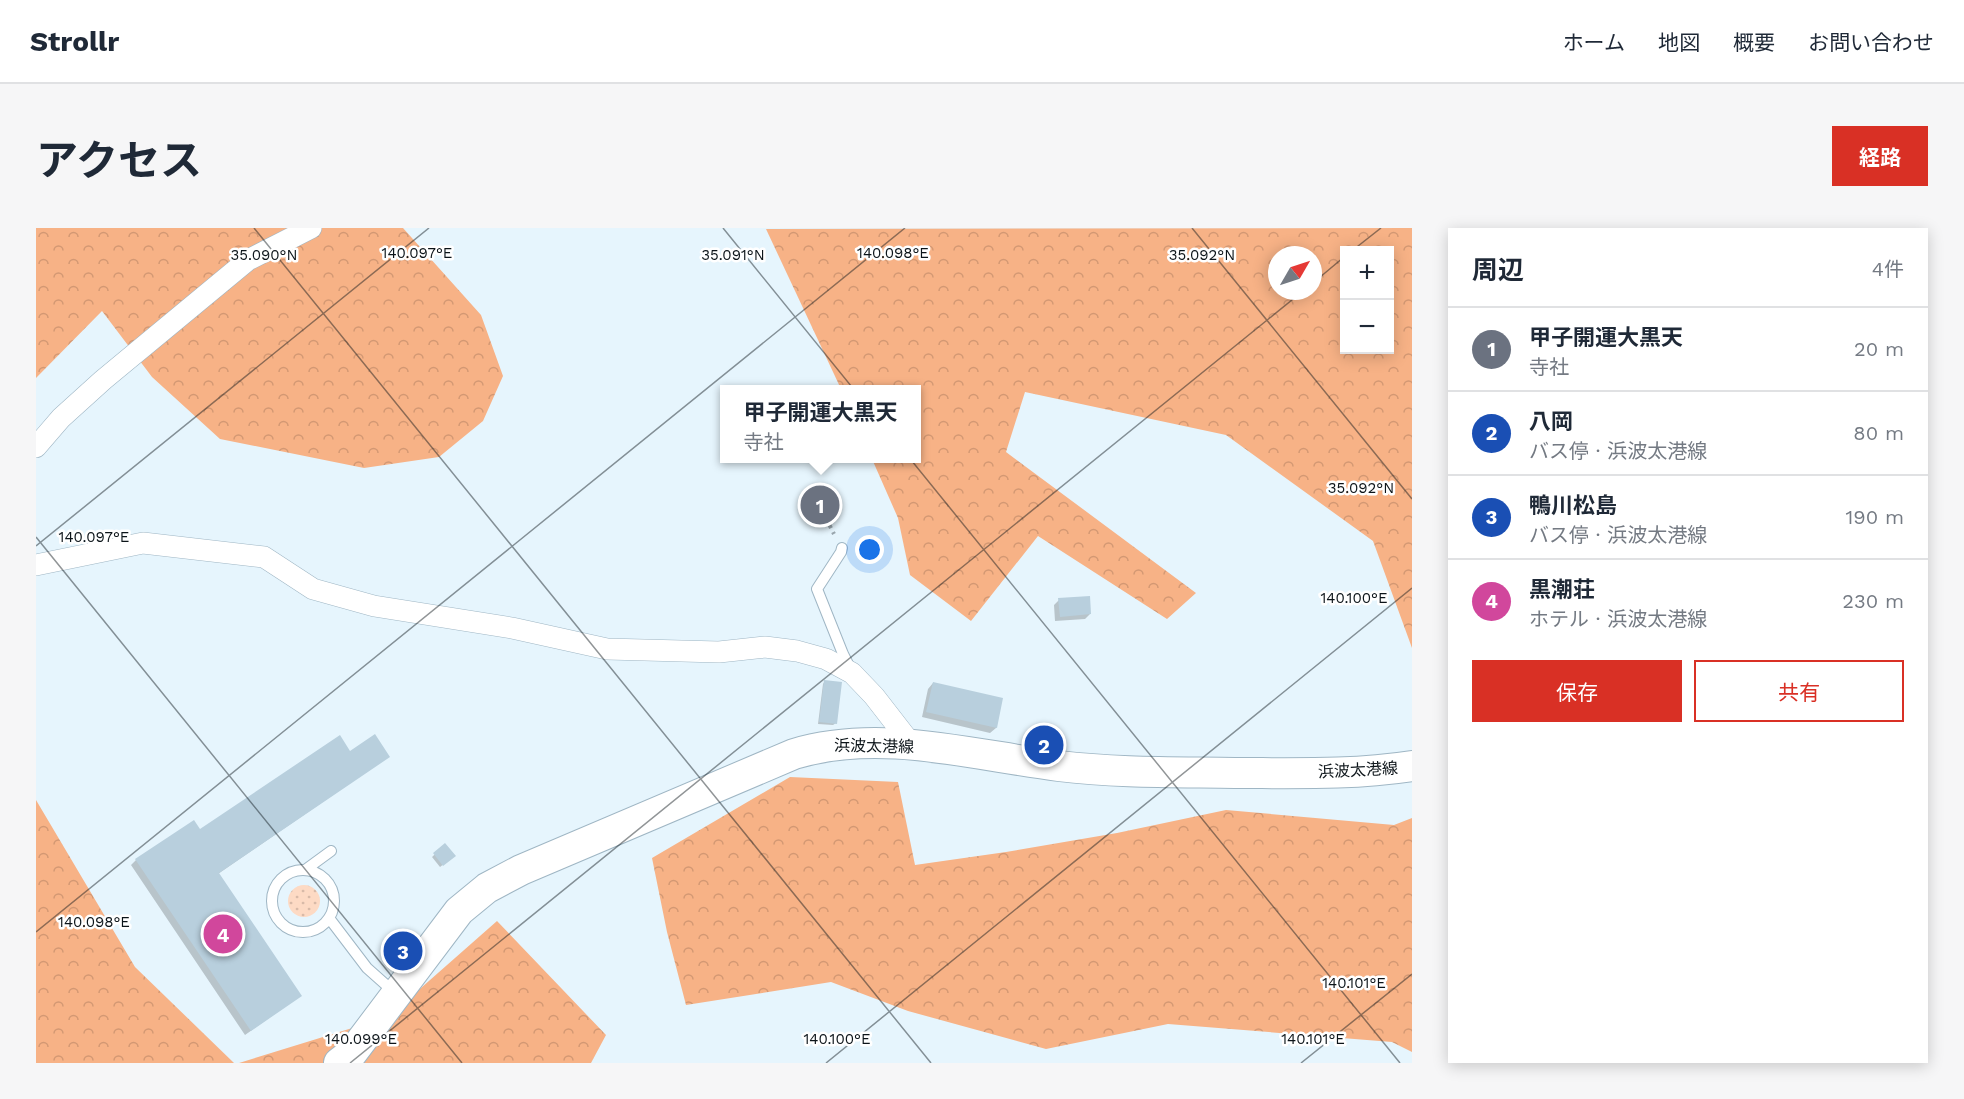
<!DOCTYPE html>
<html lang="ja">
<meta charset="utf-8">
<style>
:root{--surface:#fff;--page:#f6f6f7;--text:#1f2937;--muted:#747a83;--line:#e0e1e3;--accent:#d93025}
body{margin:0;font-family:"Work Sans","Noto Sans JP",sans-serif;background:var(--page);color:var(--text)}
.controls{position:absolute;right:18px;top:18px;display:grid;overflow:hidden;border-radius:0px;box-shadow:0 3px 15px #0003}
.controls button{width:54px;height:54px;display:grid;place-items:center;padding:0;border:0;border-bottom:2px solid var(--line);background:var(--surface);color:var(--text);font:30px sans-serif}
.compass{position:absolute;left:1232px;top:18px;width:54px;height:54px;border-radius:50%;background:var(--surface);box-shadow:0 3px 15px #0003;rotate:51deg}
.you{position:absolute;left:834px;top:322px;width:21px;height:21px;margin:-15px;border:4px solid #fff;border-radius:50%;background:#1a73e8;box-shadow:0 0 0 9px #1a73e833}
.badge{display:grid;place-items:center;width:39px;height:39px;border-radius:50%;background:var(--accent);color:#fff;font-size:20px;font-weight:700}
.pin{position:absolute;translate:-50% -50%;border:3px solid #fff;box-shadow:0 2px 6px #0006}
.popup{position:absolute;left:684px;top:157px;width:201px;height:78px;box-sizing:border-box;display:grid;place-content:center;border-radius:0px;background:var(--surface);filter:drop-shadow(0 2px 4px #0005);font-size:20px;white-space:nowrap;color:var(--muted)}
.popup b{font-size:22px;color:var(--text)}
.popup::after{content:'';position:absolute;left:50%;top:100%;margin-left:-12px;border:12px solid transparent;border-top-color:var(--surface)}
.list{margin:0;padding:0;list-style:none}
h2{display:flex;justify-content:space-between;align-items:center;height:78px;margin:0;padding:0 24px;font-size:26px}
h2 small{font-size:20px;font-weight:400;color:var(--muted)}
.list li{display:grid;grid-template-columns:39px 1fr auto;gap:18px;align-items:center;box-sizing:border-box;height:84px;padding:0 24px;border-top:2px solid var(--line)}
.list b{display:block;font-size:22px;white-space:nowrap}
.list p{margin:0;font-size:20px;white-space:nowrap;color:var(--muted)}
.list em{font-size:20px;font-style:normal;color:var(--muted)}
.actions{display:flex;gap:12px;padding:18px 24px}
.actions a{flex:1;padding:14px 0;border:2px solid var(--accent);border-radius:0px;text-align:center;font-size:21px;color:var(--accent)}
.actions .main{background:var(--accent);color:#fff}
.map{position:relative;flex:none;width:1376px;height:835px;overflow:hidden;border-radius:0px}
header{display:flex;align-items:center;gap:36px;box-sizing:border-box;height:84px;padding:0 30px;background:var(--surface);border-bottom:2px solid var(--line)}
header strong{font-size:28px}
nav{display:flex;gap:33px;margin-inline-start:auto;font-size:21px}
.intro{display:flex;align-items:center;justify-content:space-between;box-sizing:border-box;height:144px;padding:0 36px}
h1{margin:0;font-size:42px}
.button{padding:15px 27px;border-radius:0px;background:var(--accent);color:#fff;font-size:21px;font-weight:700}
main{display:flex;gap:36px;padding:0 36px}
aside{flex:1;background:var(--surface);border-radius:0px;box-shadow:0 3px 15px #0003}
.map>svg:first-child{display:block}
.grass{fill:url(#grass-dots)}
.forest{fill:url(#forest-crowns);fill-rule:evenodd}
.shadow{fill:#0003}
.building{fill:#b8cfdd}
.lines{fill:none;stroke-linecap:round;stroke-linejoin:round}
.service-casing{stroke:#9fb6c4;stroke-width:12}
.minor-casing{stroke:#9fb6c4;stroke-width:22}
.secondary-casing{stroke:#9fb6c4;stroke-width:32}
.path{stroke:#9aa7ae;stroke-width:4;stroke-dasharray:4.5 4.5;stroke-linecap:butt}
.service{stroke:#fff;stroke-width:10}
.minor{stroke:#fff;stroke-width:21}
.secondary{stroke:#fff;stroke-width:30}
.ticks{fill:none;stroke:#0c1419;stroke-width:1.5;stroke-opacity:0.45}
.labels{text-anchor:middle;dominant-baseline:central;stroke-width:5;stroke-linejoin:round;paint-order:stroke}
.street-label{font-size:16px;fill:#0c1419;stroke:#fff}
.ticks-label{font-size:15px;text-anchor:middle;fill:#0c1419;stroke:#fff;stroke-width:5;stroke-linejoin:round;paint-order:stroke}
</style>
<header>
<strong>Strollr</strong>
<nav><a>ホーム</a><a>地図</a><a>概要</a><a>お問い合わせ</a></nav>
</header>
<div class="intro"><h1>アクセス</h1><a class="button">経路</a></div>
<main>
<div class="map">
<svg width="1376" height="835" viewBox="0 0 1376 835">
<defs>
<pattern id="grass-dots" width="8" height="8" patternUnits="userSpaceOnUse" patternTransform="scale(1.5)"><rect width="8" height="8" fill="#fddac4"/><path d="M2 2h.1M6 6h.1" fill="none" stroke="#d8baa8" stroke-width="1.8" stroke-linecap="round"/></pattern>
<pattern id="forest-crowns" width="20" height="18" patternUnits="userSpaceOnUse" patternTransform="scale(1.5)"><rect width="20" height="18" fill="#f7b286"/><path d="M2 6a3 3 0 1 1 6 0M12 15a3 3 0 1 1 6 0" fill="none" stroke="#d39873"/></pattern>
</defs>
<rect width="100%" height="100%" fill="#e6f5fd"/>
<path class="grass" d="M252 673a16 16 0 1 1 32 0a16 16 0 1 1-32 0Z"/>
<path class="forest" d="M0,0H367L445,87L467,148L447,193L403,229L328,240L184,211L116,149L66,83L0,150Z
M1376,0V420L1337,313L1190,207L989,164L970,224L1160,365L1131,391L1002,308L935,393L874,347L862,290L836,231L880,230V162L805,161L730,1ZM1308,22H1354V122H1308ZM1241,27H1277V63H1241Z
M754,549L862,554L879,637L970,624L1081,605L1190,582L1358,597L1376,590V824L1356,814L1132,796L1010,821L872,783L795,754L650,777L631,704L616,630Z
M0,572L99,739L198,835H0Z
M461,693L570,807L555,835H203L352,789Z"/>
<path class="shadow" d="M787,266L789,281L792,285L786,291L782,286L777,291L769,281Z
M1023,372L1054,386L1049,391L1019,393L1018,377Z
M789,453L800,495L797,497L782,496L787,456Z
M897,455L966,471L960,500L954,505L886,489L892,461Z
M314,525L352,529L182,646L264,768L209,807L95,637L100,632L163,603Z
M409,617L418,628L404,639L396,629Z"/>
<path class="building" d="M787,264L797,275L790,281L794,285L789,290L785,286L780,290L770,278Z
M1054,368L1055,386L1024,389L1022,370Z
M788,452L806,454L801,496L783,494Z
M897,454L967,470L961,500L890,484Z
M339,506L354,529L183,645L266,768L215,803L99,631L158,592L164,601L304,507L314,523Z
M409,615L420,628L407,638L397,625Z"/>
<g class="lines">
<g class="service-casing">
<path id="service" d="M806,320L805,324L781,361L807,426L815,442
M269,642L295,623
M236 673a31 31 0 1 1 62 0a31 31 0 1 1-62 0Z
M293,690L331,740L358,764"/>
</g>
<g class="minor-casing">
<path id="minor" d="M0,219L25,190L67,152L212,32L275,0
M0,337L107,315L228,329L277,361L338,378L476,400L571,421L683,424L729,419L761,423L790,431L816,445L838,468L876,517"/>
</g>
<g class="secondary-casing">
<path id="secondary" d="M303,835L316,825L423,683L451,660L485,642L758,526C844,500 936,527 1023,538C1081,545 1140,544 1199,545C1258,545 1318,547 1376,538"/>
</g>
<path class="path" d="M793,296L798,306"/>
<use href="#service" class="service"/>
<use href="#minor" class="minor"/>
<use href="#secondary" class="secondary"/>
</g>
<path class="ticks" d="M218,0L895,835M687,0L1364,835M1156,0L1376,271M1317,22L1345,0M1277,55L1308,29M0,309L426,835M0,318L393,0M0,704L869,0M314,835L1267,63M790,835L1376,360M1265,835L1376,746"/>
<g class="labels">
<g class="street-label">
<text transform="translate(838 518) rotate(1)">浜波太港線</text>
<text transform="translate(1322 542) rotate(-3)">浜波太港線</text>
</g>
</g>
<g class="ticks-label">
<text x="381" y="30">140.097°E</text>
<text x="857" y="30">140.098°E</text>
<text x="228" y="32">35.090°N</text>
<text x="697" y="32">35.091°N</text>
<text x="1166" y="32">35.092°N</text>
<text x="1325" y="265">35.092°N</text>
<text x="58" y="314">140.097°E</text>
<text x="1318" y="375">140.100°E</text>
<text x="58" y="699">140.098°E</text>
<text x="1318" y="760">140.101°E</text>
<text x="325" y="816">140.099°E</text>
<text x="801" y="816">140.100°E</text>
<text x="1277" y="816">140.101°E</text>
</g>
</svg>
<div class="controls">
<button>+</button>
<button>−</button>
</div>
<svg class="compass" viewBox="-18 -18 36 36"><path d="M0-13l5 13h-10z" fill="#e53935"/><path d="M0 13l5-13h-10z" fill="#747a83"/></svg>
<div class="you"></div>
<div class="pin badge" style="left:784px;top:277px;background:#6b7280">1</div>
<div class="popup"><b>甲子開運大黒天</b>寺社</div>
<div class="pin badge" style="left:1008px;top:517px;background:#1a4fb4">2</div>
<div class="pin badge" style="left:367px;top:723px;background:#1a4fb4">3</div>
<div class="pin badge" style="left:187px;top:706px;background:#d1479c">4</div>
</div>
<aside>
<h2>周辺<small>4件</small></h2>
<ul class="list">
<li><span class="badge" style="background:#6b7280">1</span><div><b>甲子開運大黒天</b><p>寺社</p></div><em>20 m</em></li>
<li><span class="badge" style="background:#1a4fb4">2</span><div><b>八岡</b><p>バス停 · 浜波太港線</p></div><em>80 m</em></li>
<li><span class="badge" style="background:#1a4fb4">3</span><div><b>鴨川松島</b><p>バス停 · 浜波太港線</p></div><em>190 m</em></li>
<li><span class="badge" style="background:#d1479c">4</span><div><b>黒潮荘</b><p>ホテル · 浜波太港線</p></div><em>230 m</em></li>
</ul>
<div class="actions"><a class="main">保存</a><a>共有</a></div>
</aside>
</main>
